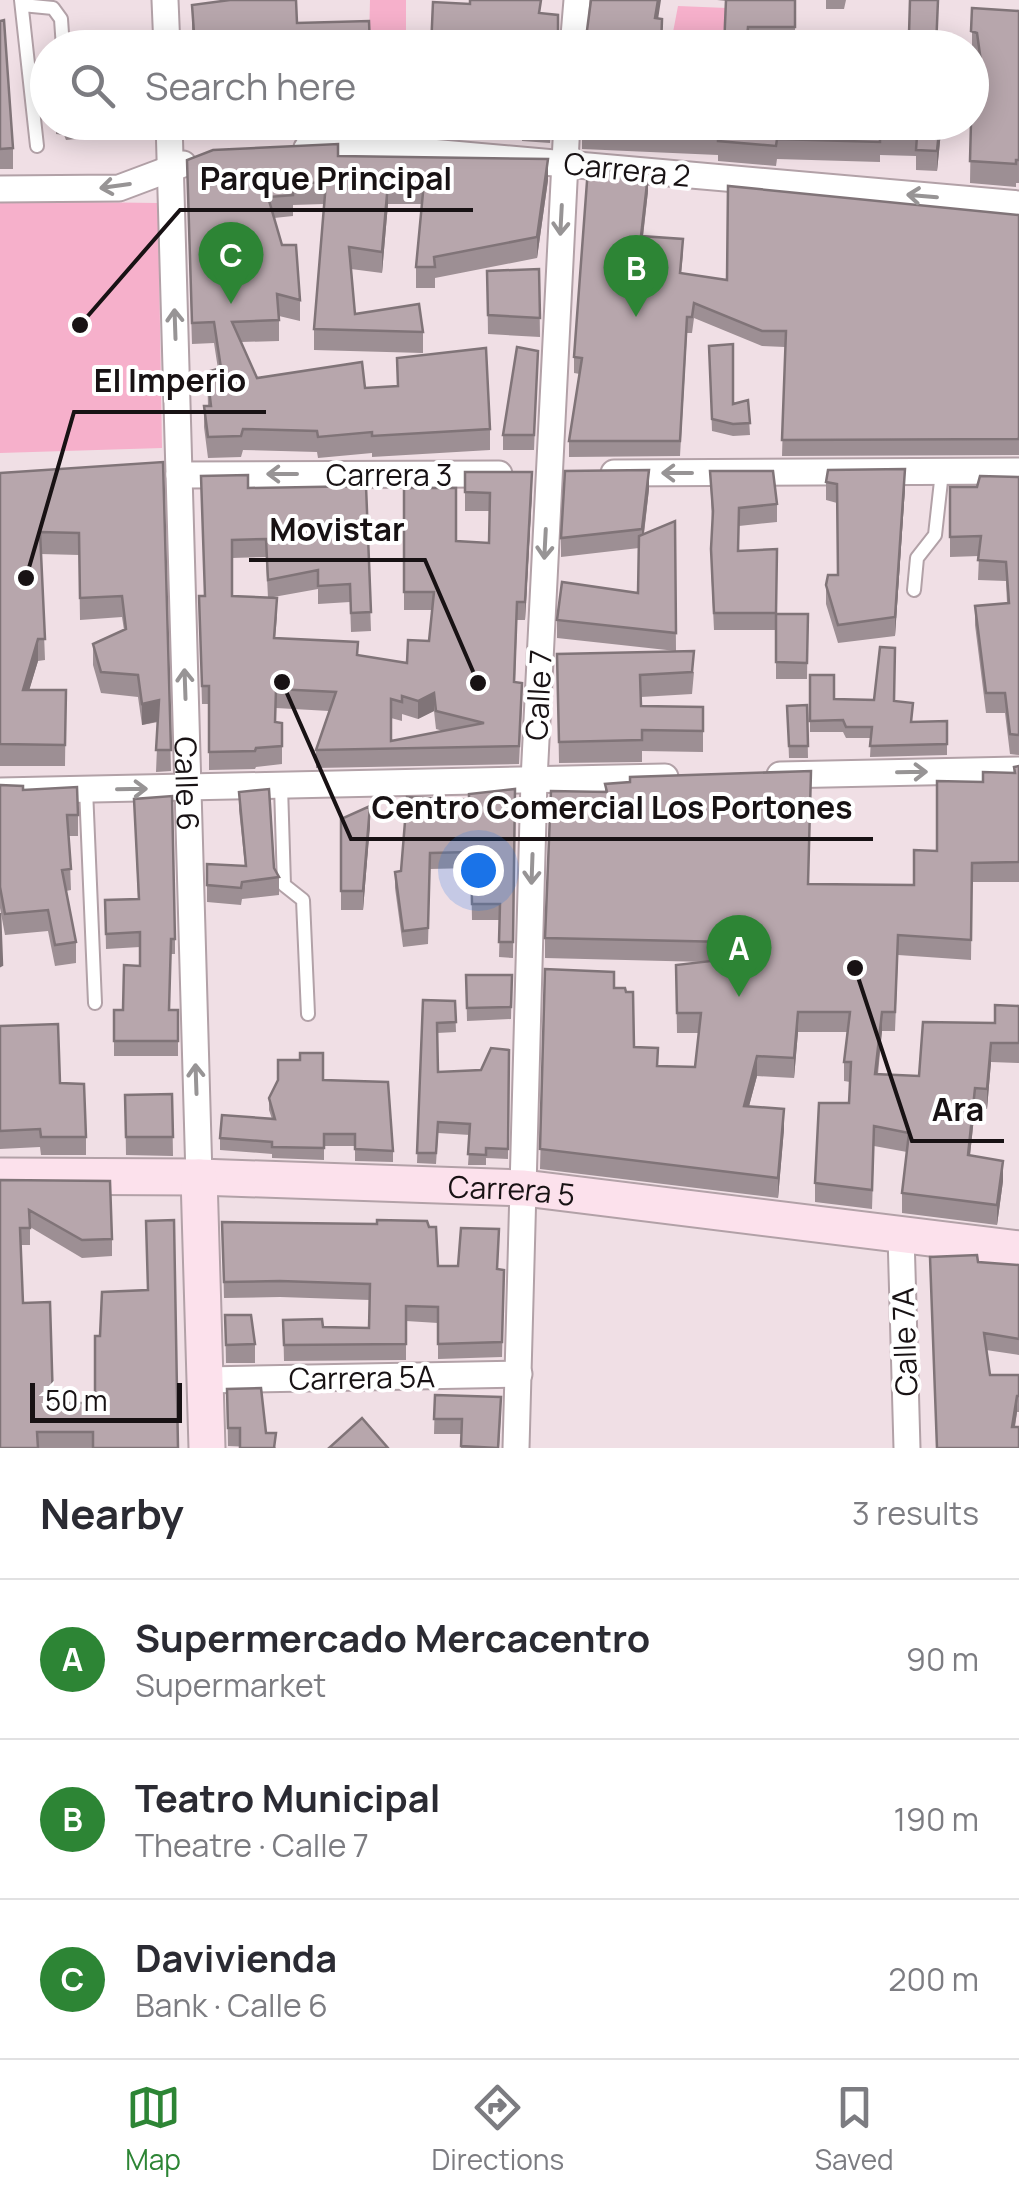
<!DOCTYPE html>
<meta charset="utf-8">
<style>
:root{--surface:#fff;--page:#f7f7f7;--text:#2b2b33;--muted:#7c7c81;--line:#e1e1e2;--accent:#2d8535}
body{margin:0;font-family:Manrope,sans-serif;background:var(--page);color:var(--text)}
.scale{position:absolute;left:30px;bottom:25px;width:152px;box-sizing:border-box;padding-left:10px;border:5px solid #181214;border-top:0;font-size:28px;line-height:35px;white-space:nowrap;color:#181214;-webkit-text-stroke:8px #fff;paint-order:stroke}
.you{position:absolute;left:478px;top:870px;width:35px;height:35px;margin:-25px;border:8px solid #fff;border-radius:50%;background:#1a73e8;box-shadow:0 0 0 15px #1a73e833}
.badge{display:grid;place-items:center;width:65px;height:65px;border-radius:50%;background:var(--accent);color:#fff;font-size:32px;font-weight:700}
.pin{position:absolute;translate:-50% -82px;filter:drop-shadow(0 2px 5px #0008)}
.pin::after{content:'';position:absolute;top:52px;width:35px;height:30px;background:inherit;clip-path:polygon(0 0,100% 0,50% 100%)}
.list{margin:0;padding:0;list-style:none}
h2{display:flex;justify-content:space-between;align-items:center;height:130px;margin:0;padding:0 40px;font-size:42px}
h2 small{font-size:32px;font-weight:400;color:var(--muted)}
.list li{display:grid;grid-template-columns:65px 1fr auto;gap:30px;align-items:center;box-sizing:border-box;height:160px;padding:0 40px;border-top:2px solid var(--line)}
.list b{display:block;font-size:38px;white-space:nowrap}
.list p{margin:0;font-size:32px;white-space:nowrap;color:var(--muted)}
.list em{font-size:32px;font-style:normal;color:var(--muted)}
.icon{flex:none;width:55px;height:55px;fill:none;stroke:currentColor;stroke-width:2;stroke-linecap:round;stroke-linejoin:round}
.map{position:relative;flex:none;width:1019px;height:1448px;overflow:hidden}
.search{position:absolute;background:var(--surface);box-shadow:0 5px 25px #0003;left:30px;right:30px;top:30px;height:110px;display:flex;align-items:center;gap:25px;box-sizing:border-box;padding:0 35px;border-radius:55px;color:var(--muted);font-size:38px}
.sheet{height:610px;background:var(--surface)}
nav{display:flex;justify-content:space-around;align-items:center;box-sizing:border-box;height:140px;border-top:2px solid var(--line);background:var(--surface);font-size:28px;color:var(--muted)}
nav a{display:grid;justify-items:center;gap:5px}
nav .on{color:var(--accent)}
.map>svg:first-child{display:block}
.green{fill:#f6b0cb}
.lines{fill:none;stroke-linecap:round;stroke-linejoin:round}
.lane-casing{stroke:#b2a1a7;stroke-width:16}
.street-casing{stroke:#b2a1a7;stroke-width:29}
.secondary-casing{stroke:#b2a1a7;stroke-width:39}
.lane{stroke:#fff;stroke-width:12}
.street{stroke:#fff;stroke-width:25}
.secondary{stroke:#fce1ec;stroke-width:35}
.wall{fill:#9d8f94;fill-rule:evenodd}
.shaded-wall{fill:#807478}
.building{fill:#b7a6ac;stroke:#807478;stroke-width:2.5;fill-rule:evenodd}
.oneway{stroke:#979495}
.labels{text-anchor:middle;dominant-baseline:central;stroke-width:8;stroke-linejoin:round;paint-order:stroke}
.street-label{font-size:30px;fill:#181214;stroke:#fff}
.leader{fill:none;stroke:#181214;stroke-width:4}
.callout-dot{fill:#181214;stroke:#fff;stroke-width:4}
.callout-label{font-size:32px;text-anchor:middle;font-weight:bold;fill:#181214;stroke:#fff;stroke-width:8;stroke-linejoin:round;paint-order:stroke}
</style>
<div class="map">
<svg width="1019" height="1448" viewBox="0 0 1019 1448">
<rect width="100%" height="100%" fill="#f0dfe5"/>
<path class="green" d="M370,0H406V40L369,41Z
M678,6L727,8L721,47L670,48Z
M0,201L158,203L162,448L0,453Z"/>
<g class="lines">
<g class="lane-casing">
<path id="lane" d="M21,0L37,146
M22,5L53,8L61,19L63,48
M914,590L917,558L935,535L942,472
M281,786L284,885L303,900L308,1014
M86,789L95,1003"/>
</g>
<g class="street-casing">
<g id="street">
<path d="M165,0L167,48"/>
<path d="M573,48L577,0"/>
<path id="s1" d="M169,122L199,1177"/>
<path d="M307,148L351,145L1019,204"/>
<path d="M0,189L119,188L183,164"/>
<path d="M614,473L1019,471"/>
<path d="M179,475L499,474"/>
<path d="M780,775L1019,770"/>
<path d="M0,791L665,777"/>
<path d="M901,1235L907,1448"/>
<path d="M205,1380L519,1374"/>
<path d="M516,1448L534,780L567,122"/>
</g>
</g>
<g class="secondary-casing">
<g id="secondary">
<path id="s2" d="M0,1176L199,1177L524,1188L1019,1249"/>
<path d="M199,1177L207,1448"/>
</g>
</g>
<use href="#lane" class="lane"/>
<use href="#street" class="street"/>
<use href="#secondary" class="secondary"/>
</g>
<path class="wall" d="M717,0H795V48H724L726,1Z
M826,0H846L844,9H826Z
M192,5L297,23L370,48H172V43L192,33Z
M972,8L1019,11V183H1016V187L970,183L971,122L974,119L980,77L977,56L972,54Z
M0,21L13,148V169H0Z
M56,122H97V137L66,140L64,135L56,134Z
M257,122H418L417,124L297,129V133L257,135Z
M522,122H552L550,143L522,141Z
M582,122H942L937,171L916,170V156L880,155V162L777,159L776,166L718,161V155L582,149Z
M338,156L548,180L537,258L435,278V288H416V267L422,204H388L382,273L351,269L355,314L423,332V353L314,350V329L324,204L293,205V216L274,218L300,300V321L279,316V341L241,342L257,378L365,388L397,386V358L490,429V450L372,457V453L318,458L317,452L243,450L241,457L208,458L204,427V406H208L207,372L218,369L214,343L192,344L187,181Z
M648,191L643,237L683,254L681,273L727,280L1019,215V455L782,456L785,347L762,346L694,318L692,333H687L680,456L569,457V441L580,374L574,373V357Z
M539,269L540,337L488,334L487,271Z
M709,346L733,404L748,400L750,435L733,436L712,431Z
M538,351L534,450H503V435Z
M163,462L171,771L156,772L158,722L142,725L138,697L101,693L93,665V644L124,630L122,617L80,620L79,555L41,554L45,660L38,661L29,690H66L65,766H0V473Z
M710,471L777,504V522L739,526V551L776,614H808L807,679H776V630H714L711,566L712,520Z
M465,472L532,491L525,620H517L515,682L522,701L519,764L316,768V750L329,711L276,708V722L282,723V764L256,767L255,769L209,770V704H202L199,596H205L248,488L366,486L371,631L351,632L350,602L318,604V589L268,598L277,617L275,638L358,655L407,663L429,641L432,610H404V488L456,541L489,543L490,511H465ZM266,557L268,598L232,596V558ZM434,711L436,729L443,731L391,741V718L402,721V714L418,719Z
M1019,477V755L1010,754L1005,713H986L975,625V606L1007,603L1006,581L978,580L979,556L950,557V487H977Z
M826,482L905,488L895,636L838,643L826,604V585L838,575L837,503L826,500Z
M649,489L644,534L675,521L676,651L557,638V620L638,593L639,548L561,557V538Z
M557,654L694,672L692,694L641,697V706L703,707V752L642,751V762L559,763Z
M810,675L834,699L894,701L912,722L947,721V755L870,757L871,738H846L843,732H810Z
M807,705L808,758H789L787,706Z
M1019,766V882H972L971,960L898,955L895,1031H882L878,1074L919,1076L1019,1006V1063L991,1062L987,1109L975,1108L970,1155L1003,1181L997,1225L902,1213V1193L907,1152L874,1146L872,1209L815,1202V1183L849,1103L850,1082L844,1081V1062L847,1032H798L794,1078L757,1076L749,1106L784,1129L778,1198L540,1169L545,969L614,988L634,1047L658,1066L695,1067L699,1033H677L676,965L706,962L545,958V938L605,792V784L808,884L914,885L983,782L1014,773Z
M0,785L23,790L78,815V836H69L71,890L66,891L76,942V963L55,966L48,931L5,935L0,908Z
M515,789L513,958L499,957L500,920H472L471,868L430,869L428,944L403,947L395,888V872L401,871L469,800Z
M239,792L279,877V895L242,899L241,905L207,902V864L245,866L239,810Z
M134,799L175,939V954H171L169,1010H178V1056H114V1010H123L140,966V947L106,949L105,900L138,899Z
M341,819L370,825L363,910H341Z
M466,975H512L511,1019L467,1021Z
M423,1000L455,1001L456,1032L437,1033L438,1072L481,1070L509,1050L508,1159L486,1158V1165H468L470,1135L438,1133L436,1164L417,1163Z
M0,1026L60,1083L86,1137V1155H41L40,1147L0,1149Z
M323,1080L393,1151V1162L355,1161V1146H324V1160L272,1158V1154L220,1150V1138L272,1119L269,1110V1098Z
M172,1094L173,1156L126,1155L125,1095Z
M0,1180L112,1239V1256L82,1258L30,1227V1245H21L23,1303L53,1403L178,1448H0Z
M222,1222L438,1266L504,1270L502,1357L438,1359V1323L406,1321V1360L284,1361L283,1320L323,1327L369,1328L370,1300L280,1297L224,1298Z
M978,1262L1019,1265V1355L986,1350L990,1375H1019V1412H1017L1015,1427L936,1448Z
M225,1315L255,1344V1363H226Z
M227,1389L266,1433L276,1448L228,1446Z
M435,1395L501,1412L499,1448H461V1434H434Z"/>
<path class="shaded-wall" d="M658,0H661L655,39V18Z
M940,122H942L937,171V151Z
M548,159V180L537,258V237Z
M648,175V191L641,252V236Z
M388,183V204L382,273V252Z
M905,469V488L895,636V617Z
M649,470V489L642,548V529Z
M532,472V491L525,620V602Z
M38,639V661L23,711V690Z
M434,693V711L418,719V701Z
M159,700V721L142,725V704Z
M370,806V825L363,910V891Z
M798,1012V1032L794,1078V1058Z
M882,1012V1031L875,1094V1074Z
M991,1043V1062L987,1109V1089Z
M757,1056V1076L744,1125V1106Z
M975,1088V1108L968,1174V1155Z
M784,1109V1129L778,1198V1178Z
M1003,1161V1181L997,1225V1205Z
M1017,1396V1412L1012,1443V1427Z"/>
<path class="building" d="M230,0H296L297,23L369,21L370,48H195L172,43L182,33H194L192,5Z
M470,0H541L539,13L558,15V34L565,42L573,44L586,38L591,0H658L655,18L662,19L661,48H431L433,2L470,4Z
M726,0H795V27H748L746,48H724Z
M910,0H938L936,48H878V33L909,34Z
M972,8L1019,11V160H1016V164L970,161L971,122L972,119H974L978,77L983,76L977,33L971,31Z
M4,20L13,148L0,149V21Z
M56,122H97V131L66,134L64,129L56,128Z
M582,122H940L937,151L916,150L917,136L880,135V142L777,139L776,146L718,141V135L582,129Z
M338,144V156L548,159L537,237L434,257L435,267H416L424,182L388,183L382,252L349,247L355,314L419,304L423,332L314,329L326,182L293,184V195L268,197L282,245H296L300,300L277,294L279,320L232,322L257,378L362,362L365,388L398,386L397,358L486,348L490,429L372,436V432L318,437L317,431L243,429L241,436L208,437L204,406H211L207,372L221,368L214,322L192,323L187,160L213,150Z
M588,168L648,175L641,236L683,239L680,273L727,280L728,186L1019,215V439L782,440L786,331H762L694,303L692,317H687L680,441H569L582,358L574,357Z
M539,269L540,318L488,315L487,271Z
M733,344V404L748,400L750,423L733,424L712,419L709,346Z
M517,347L538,351L534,435H503Z
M163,462L171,750H156L159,700L142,704L138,675L101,672L93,644L126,629L122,596L80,598L79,533L40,532L45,639H38L23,690H66L65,745L0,744V473Z
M905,469L895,617L838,625L826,585L828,575H838L837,484L826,482L828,470Z
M649,470L642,529L561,538L565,471Z
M710,471H773L777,504L739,508L738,551L777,549L776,613H714L711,549L713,511Z
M465,472H532L525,602H517L514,682L522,683L519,746L316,750L336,692L276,689L275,722L282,723V746L256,748L255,751L209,752V686H202L199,596H205L201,476L248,475V488L366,486L371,612L351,613L350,584L318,586V570L268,580L266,539L232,540V596L277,598L274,638L358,642L357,655L407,663L408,640L429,641L434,592H404V488H456V541L489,543L490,493L465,492ZM434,693L436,711L484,723L391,741V699L402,702V696L418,701Z
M980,476L1019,477V735L1010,734L1005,693H986L975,606L1009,603L1006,562L978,560L981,536L950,537V487H977Z
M675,521L676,633L557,620L562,582L638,593L639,536Z
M776,614H808L807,663L776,662Z
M880,647L895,648L894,701L913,703L911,722L947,721V744L870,746L872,727H846L843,720L810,721V675H834V699L874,700Z
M694,651L692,672L640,675L641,706L703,707V731L642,730V740L559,742L557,654Z
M807,705L808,746H789L787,706Z
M1019,766V862L972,863L971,940L898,935L895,1012H882L875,1074L919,1076L923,1022L995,1023V1005L1019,1006V1043H991L987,1089L975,1088L968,1155L1003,1161L997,1205L902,1193L909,1133L874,1126L872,1190L815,1183L819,1103H849L851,1062H844L850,1012H798L794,1058L757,1056L744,1106L784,1109L778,1178L540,1149L545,969L614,972V988H625L626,992H633L634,1047L658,1048L657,1066L695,1067L701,1013H677L676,965L729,959L728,942L545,938L551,791L607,792L605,784L630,782V777L811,771L808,884L914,885V850L937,851V781L983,782V772L1015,773L1014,767Z
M0,785L23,786V790L77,787L78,815H67L71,869L62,870L76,942L55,945L48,910L5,914L0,887Z
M269,789L274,868L279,877L242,882L241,888L207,885V864L246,866L239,792Z
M515,789L513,942H499L500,904H472L471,852L430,853L428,928L403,931L395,872L401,871L407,797L469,800V794Z
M172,796L175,939H171L169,1010H178V1041H114V1010H123L124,965L140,966V932L106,934L105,900L139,899L134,799Z
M370,806L363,891H341V819Z
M0,913L2,965L0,966Z
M466,975H512L511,1007L467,1008Z
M423,1000L455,1001L456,1022L437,1023L438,1072L481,1070L491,1048L509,1050L508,1149L486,1148V1155L468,1154L470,1124L438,1122L436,1153H417Z
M58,1024L60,1083L84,1084L86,1137H41L40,1129L0,1131V1026Z
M300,1053H323V1080L388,1082L393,1151L355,1149V1134H324V1148L272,1147V1142L220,1138L222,1115L275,1119L269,1098L278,1080V1060H300Z
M172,1094L173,1137H126L125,1095Z
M0,1180L110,1181L112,1239L82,1240L29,1210L30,1228H20L23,1303L50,1302L53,1403H95V1336H100L102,1292L148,1290L146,1221L174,1220L178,1448H93V1432H37L38,1448H0Z
M377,1220L427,1221L429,1227H436L438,1266H458L461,1228L499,1229L497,1269L504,1270L502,1342L438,1344V1307L406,1306V1344L284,1345L283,1320L322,1319L323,1327L369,1328L370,1284L280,1281L224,1282L222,1222L377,1224Z
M977,1255L978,1262L1019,1265V1339L984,1333L990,1375H1019V1396H1017L1012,1427H1019V1448H937L930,1257Z
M225,1315H251L255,1344L226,1345Z
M261,1388L266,1433H276L274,1448H240V1428H228L227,1389Z
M435,1395L501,1397L498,1448L461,1446L462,1419H434Z
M362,1418L388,1448H329Z"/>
<defs><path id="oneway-shaft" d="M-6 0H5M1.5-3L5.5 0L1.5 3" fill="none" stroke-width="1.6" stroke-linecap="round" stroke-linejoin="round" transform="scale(2.5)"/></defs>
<g class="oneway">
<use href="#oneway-shaft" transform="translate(115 186) rotate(172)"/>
<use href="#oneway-shaft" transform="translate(922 196) rotate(-175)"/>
<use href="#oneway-shaft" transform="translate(561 220) rotate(93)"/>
<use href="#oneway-shaft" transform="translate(175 324) rotate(-92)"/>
<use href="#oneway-shaft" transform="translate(677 473) rotate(180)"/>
<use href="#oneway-shaft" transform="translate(282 474) rotate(180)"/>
<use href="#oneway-shaft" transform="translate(545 544) rotate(93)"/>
<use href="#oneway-shaft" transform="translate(185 684) rotate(-92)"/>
<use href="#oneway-shaft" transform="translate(912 772) rotate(-1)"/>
<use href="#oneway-shaft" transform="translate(132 789) rotate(-1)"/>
<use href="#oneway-shaft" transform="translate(532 869) rotate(92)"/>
<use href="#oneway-shaft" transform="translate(196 1079) rotate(-92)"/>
</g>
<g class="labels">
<g class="street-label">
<text transform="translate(627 169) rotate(6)">Carrera 2</text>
<text x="389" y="474">Carrera 3</text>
<text transform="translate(538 695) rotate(-87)">Calle 7</text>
<text stroke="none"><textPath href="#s1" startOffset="662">Calle 6</textPath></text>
<text stroke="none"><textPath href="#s2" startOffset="512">Carrera 5</textPath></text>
<text transform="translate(904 1342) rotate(-92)">Calle 7A</text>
<text transform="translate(362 1377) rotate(-1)">Carrera 5A</text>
</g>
</g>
<path class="leader" d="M80 325L180 210H473M26 578L74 412H266M478 683L425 560H249M282 682L351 839H873M855 968L912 1141H1004"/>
<g class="callout-dot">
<circle cx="80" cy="325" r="10"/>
<circle cx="26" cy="578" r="10"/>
<circle cx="478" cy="683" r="10"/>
<circle cx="282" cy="682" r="10"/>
<circle cx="855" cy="968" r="10"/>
</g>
<g class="callout-label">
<text x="326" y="190">Parque Principal</text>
<text x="170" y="392">El Imperio</text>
<text x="337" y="541">Movistar</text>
<text x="612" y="819">Centro Comercial Los Portones</text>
<text x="958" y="1121">Ara</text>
</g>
</svg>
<div class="scale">50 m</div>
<div class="you"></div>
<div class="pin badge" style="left:739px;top:997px">A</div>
<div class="pin badge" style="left:636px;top:317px">B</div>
<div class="pin badge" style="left:231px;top:304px">C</div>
<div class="search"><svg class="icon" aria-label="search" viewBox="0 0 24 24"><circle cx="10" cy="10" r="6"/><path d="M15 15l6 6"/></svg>Search here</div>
</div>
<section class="sheet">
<h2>Nearby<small>3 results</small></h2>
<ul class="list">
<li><span class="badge">A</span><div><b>Supermercado Mercacentro</b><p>Supermarket</p></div><em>90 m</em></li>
<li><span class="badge">B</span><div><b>Teatro Municipal</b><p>Theatre · Calle 7</p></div><em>190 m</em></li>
<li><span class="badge">C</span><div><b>Davivienda</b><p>Bank · Calle 6</p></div><em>200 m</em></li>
</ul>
</section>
<nav>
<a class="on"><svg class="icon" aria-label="map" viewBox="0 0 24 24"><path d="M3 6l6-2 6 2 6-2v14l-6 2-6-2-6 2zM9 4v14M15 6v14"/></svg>Map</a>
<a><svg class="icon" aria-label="directions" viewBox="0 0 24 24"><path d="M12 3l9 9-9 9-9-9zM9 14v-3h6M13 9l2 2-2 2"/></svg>Directions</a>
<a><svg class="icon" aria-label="saved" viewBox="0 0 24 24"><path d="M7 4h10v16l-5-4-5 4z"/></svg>Saved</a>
</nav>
